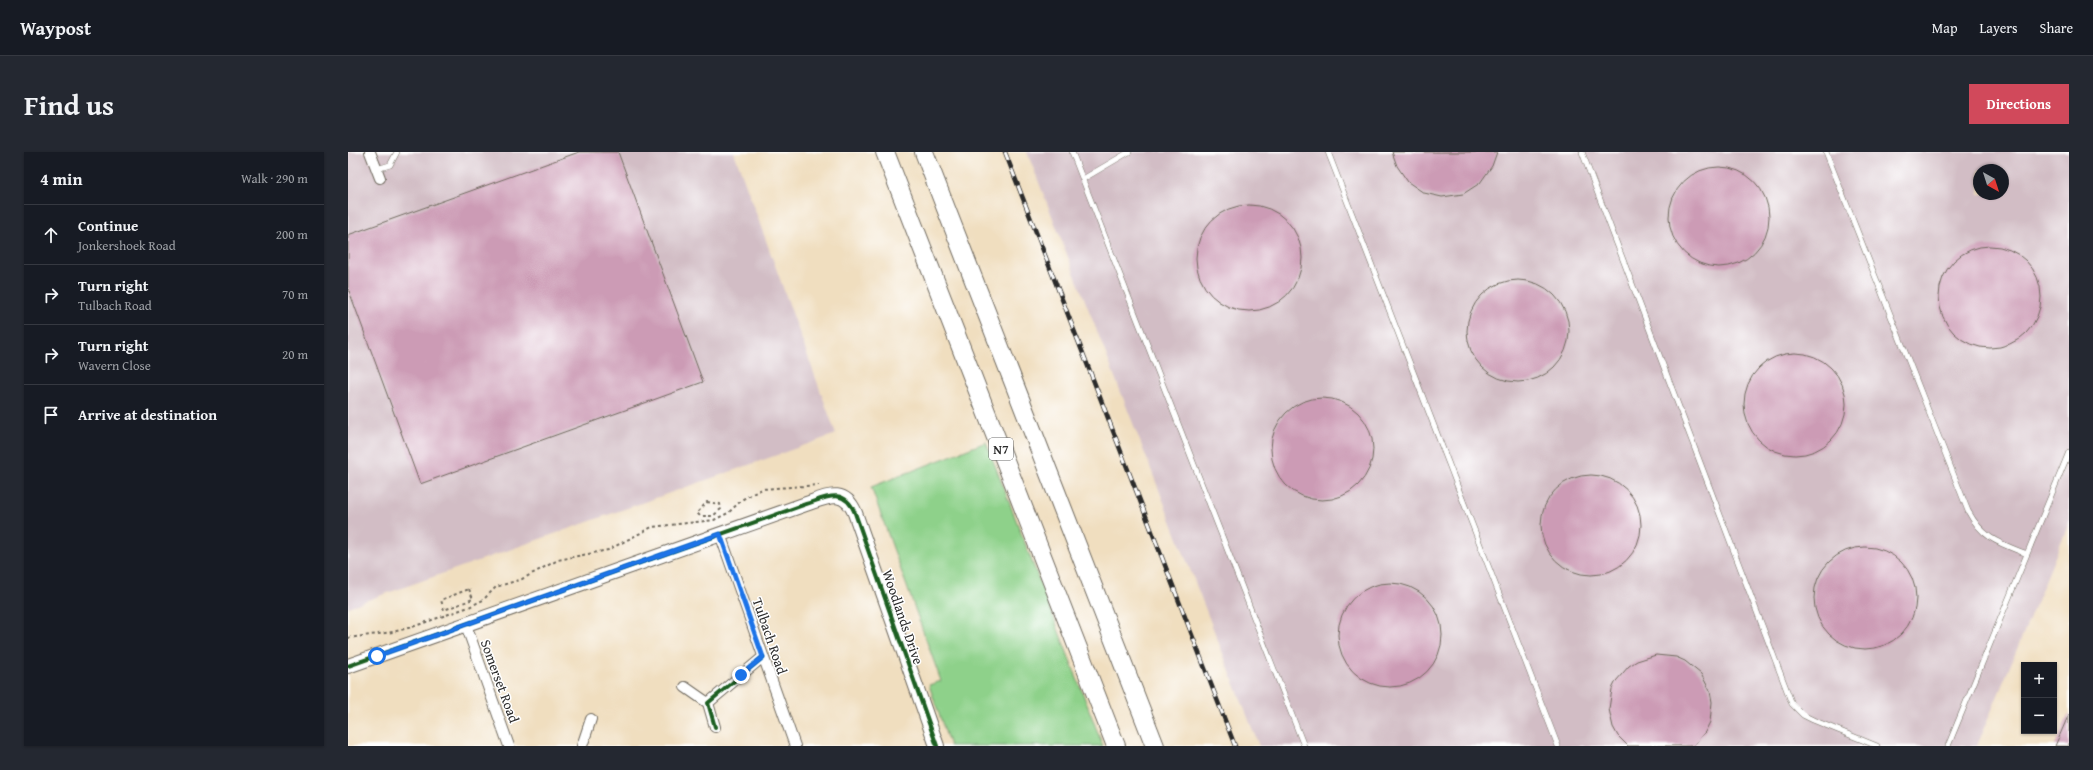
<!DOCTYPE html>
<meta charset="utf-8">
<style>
:root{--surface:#171b24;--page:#242831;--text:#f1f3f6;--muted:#9ea1a6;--line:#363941;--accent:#d1495b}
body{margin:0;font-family:"Gentium Book Plus",serif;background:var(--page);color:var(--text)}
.controls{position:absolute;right:12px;bottom:12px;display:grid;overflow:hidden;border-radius:0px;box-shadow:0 1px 3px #0004}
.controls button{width:36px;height:36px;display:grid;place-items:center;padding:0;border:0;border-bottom:1px solid var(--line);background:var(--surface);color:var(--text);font:20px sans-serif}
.compass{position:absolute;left:1625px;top:12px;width:36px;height:36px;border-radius:50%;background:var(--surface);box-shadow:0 1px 3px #0004;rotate:141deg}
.stop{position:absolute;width:12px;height:12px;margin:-9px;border:3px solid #1a73e8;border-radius:50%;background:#fff}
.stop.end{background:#1a73e8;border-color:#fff;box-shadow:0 1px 4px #0008}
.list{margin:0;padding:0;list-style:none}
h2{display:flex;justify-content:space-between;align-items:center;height:52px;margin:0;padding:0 16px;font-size:17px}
h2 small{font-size:13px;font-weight:400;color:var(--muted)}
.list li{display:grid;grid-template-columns:26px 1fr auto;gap:12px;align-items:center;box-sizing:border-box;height:60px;padding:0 16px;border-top:1px solid var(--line)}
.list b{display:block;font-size:15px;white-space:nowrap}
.list p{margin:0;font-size:13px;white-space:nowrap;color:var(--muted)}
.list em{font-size:13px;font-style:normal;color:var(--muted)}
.icon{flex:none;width:22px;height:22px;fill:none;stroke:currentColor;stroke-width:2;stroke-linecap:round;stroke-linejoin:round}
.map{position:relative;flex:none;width:1721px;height:594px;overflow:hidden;border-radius:0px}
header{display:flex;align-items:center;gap:24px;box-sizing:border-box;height:56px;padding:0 20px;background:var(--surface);border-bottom:1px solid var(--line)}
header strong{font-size:19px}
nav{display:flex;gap:22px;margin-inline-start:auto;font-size:14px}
.intro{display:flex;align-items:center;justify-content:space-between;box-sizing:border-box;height:96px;padding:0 24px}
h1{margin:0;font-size:28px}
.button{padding:10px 18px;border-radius:0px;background:var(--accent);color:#fff;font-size:14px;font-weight:700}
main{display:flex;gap:24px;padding:0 24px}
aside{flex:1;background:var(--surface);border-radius:0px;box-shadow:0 1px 3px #0004}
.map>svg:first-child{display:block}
.industrial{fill:#d2bdc5;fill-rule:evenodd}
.green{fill:#8ed18a;stroke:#5c7e5a}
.building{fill:#cc9bb5}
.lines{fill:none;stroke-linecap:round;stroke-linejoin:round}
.lane-casing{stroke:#706a5f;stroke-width:6}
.street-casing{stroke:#706a5f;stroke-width:12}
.secondary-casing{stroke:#706a5f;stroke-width:16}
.highway-casing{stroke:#706a5f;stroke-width:20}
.path{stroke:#706a5f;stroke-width:2;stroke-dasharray:3 3;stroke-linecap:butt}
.lane{stroke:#fff;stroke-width:5}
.street{stroke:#fff;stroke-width:10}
.secondary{stroke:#fff;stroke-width:14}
.highway{stroke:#fff;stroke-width:18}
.rail-casing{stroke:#2b2b2b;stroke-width:4.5}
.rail{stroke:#fff;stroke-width:3;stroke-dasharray:9;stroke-linecap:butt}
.cycleway-casing{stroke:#fff;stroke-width:6}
.cycleway{stroke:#1b5e20;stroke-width:4}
.route{stroke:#1a73e8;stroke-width:5}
.labels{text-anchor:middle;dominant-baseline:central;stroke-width:3;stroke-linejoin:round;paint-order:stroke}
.shield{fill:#fff;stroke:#6b6b6b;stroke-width:1}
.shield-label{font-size:13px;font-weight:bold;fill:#2b2b2b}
.street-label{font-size:14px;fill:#2b2b2b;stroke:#fff}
</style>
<header>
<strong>Waypost</strong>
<nav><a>Map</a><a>Layers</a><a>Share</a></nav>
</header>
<div class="intro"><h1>Find us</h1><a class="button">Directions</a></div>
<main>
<aside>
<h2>4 min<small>Walk · 290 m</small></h2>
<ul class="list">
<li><svg class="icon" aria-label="ahead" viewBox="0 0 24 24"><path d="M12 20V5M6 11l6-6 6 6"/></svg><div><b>Continue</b><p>Jonkershoek Road</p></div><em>200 m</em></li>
<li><svg class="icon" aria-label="right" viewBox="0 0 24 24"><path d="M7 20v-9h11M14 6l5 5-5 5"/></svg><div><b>Turn right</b><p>Tulbach Road</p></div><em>70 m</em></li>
<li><svg class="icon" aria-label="right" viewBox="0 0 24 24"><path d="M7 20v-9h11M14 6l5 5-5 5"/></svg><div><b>Turn right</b><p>Wavern Close</p></div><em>20 m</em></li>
<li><svg class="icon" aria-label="arrive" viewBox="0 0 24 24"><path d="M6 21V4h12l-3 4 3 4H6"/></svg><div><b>Arrive at destination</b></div></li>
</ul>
</aside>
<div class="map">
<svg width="1721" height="594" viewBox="0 0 1721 594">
<rect width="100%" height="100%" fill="#fff"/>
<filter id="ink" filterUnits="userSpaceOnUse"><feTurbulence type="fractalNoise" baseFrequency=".025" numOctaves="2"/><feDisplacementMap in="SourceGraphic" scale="8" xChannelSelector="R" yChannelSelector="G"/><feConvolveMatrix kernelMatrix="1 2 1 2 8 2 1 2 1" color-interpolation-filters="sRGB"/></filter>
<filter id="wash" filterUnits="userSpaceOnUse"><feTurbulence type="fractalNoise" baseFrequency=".012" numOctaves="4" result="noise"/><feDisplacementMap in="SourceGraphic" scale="16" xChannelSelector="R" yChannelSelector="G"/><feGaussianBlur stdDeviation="0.9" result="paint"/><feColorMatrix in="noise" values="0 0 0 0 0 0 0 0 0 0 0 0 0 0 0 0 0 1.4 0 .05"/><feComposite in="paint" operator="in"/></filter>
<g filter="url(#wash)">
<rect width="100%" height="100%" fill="#f0debf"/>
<path class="industrial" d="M0,0H386L488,282L0,455Z
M679,0H1721V371L1629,594H911ZM1631,18H1655V42H1631Z"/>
<path class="green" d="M638,290L755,594H602L581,533L593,529L523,335Z"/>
<g id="blocks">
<path class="building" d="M231,0H270L355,230L72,332L0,136V83Z
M1044,0H1149L1144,14L1132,31L1115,42L1094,45L1076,41L1060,30L1049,14Z
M1321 65a50 50 0 1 1 100 0a50 50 0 1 1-100 0Z
M848 106a53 53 0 1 1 106 0a53 53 0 1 1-106 0Z
M1591 145a51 51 0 1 1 102 0a51 51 0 1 1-102 0Z
M1119 179a51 51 0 1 1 102 0a51 51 0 1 1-102 0Z
M1396 252a51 51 0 1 1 102 0a51 51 0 1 1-102 0Z
M923 297a51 51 0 1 1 102 0a51 51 0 1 1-102 0Z
M1193 373a50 50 0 1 1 100 0a50 50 0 1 1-100 0Z
M1466 446a51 51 0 1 1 102 0a51 51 0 1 1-102 0Z
M990 483a52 52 0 1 1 104 0a52 52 0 1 1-104 0Z
M1308,503L1328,505L1337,509L1353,522L1362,539L1364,550L1362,570L1357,580L1345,594H1280L1270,584L1265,575L1261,557L1264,537L1268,529L1281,514L1289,509Z
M1721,562V594H1707Z"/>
</g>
</g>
<g filter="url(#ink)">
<use href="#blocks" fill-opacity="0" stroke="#706a5f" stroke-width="1"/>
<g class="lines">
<g class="lane-casing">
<path id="lane" d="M724,0L956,594
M980,0L1210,594
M1234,0L1444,552L1455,563L1465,568L1529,594
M1478,0L1620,359C1635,387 1651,391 1679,402
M29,17L42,13L49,0
M735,27L781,0
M1600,594L1721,300"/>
</g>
<g class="street-casing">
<path id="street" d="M22,0L32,26
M372,382L447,594
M118,473L161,594
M337,535L360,551
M367,575L360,551L415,505
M234,594L243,567"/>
</g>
<g class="secondary-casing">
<path id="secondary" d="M0,514L458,352C479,345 496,335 507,361L589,594"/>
</g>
<g class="highway-casing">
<path id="highway" d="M537,0L768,594
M576,0L807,594"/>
</g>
<path class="path" d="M359,350L372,352L373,357L365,364H352L349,361Z
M121,437L125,447L96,458L93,448Z
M0,486L45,480L64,475L121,455L135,448L148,435L174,427L210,408L260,398L304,375L366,368L380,361L395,347L414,337L471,333"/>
<use href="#lane" class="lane"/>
<use href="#street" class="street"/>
<use href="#secondary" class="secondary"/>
<use href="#highway" class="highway"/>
<g class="rail-casing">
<path id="rail" d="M657,0L887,594"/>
</g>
<use href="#rail" class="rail"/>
<g class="cycleway-casing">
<path id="cycleway" d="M0,514L458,352C479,345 496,335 507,361L589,594
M367,575L360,551L415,505"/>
</g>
<use href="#cycleway" class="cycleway"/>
</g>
</g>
<g class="lines" filter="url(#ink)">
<path class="route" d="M29,504L372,382L415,505L393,523"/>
</g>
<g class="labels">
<rect class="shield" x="641" y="286" width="24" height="22" rx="3"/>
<g class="shield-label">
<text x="653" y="297">N7</text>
</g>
<g class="street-label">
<text transform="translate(555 465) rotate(71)">Woodlands Drive</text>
<text transform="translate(422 484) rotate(71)">Tulbach Road</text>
<text transform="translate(152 529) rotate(70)">Somerset Road</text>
</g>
</g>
</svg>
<div class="controls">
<button>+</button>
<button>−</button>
</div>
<svg class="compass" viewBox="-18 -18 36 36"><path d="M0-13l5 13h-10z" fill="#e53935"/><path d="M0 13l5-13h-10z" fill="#9ea1a6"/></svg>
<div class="stop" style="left:29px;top:504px"></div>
<div class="stop end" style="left:393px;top:523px"></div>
</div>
</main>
